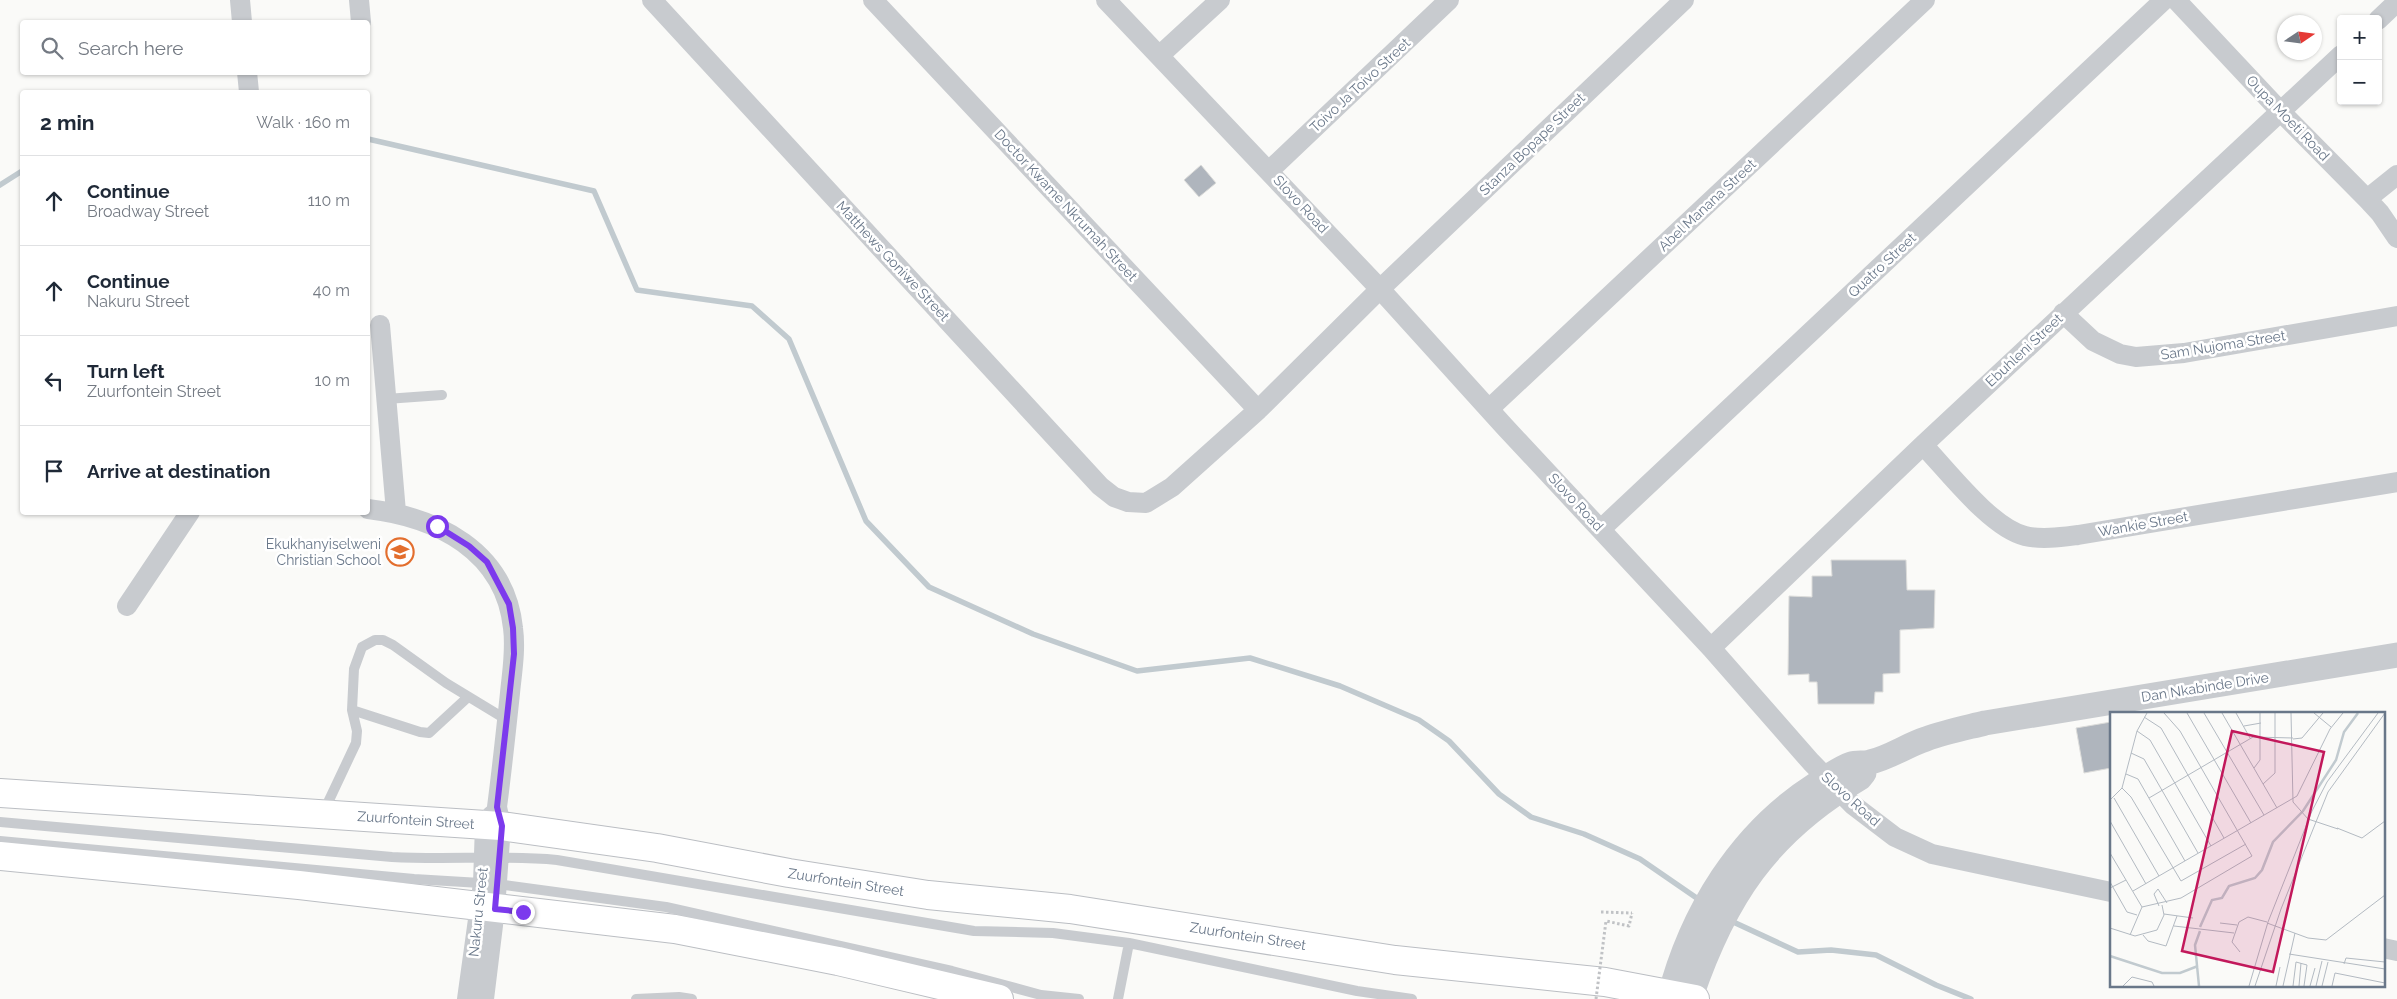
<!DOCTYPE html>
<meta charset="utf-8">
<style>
:root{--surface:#fff;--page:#f6f6f7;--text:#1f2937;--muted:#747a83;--line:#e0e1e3}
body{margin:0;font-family:Raleway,sans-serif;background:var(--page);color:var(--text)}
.controls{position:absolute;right:15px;top:15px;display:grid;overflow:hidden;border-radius:5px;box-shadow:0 1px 4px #0004}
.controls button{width:45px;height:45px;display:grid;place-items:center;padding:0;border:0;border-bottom:1px solid var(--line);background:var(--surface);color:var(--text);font:25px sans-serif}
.compass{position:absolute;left:2277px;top:15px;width:45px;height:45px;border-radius:50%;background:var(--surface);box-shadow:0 1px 4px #0004;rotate:77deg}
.stop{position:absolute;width:15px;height:15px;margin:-11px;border:4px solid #7c3aed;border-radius:50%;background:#fff}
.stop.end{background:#7c3aed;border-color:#fff;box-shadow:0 1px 5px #0008}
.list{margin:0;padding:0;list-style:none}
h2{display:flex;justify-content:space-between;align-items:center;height:65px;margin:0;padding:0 20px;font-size:21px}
h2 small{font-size:16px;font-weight:400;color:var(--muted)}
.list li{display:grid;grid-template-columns:32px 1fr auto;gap:15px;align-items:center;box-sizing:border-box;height:90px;padding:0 20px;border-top:1px solid var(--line)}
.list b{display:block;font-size:19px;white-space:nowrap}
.list p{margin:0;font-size:16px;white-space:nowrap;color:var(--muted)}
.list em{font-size:16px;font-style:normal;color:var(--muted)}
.icon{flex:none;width:28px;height:28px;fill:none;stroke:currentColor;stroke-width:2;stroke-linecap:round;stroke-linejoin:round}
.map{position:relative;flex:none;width:2397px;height:999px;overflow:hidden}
.search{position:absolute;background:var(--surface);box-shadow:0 1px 4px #0004;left:20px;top:20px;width:350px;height:55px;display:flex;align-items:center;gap:12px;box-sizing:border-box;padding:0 18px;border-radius:5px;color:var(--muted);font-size:19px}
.panel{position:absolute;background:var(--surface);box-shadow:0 1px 4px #0004;left:20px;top:90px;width:350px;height:425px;border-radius:5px}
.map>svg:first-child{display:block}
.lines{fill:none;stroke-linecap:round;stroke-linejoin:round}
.stream{stroke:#c1cacf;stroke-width:5.5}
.building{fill:#afb5bd;stroke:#dcdcda}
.primary-casing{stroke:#bbbec3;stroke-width:30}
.path{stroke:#c0c2c5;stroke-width:3;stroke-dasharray:2.5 2.5;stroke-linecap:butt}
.service{stroke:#c8cbcf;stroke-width:10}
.minor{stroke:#c8cbcf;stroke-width:20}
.tertiary{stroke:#c8cbcf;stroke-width:25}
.primary{stroke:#fff;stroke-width:28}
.path-bridge{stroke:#c0c2c5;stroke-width:3;stroke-dasharray:2.5 2.5;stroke-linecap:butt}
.route{stroke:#7c3aed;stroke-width:6}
.labels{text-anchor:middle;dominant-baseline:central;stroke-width:5;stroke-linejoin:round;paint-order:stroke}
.street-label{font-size:14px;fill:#697789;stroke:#fff}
.poi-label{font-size:14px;fill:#697789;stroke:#fff;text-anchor:end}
.inset-river{fill:none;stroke:#c1cacf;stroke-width:2.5}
.inset-road{fill:none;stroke:#b3bac2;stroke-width:1}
.view{fill:#c2185b;fill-opacity:0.15;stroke:#c2185b;stroke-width:2.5}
.inset-edge{fill:none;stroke:#697789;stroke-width:2.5}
</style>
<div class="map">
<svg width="2397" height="999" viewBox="0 0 2397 999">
<rect width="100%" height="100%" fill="#fafaf8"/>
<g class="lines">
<path class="stream" d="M368,139L594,191L637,290L752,306L789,339L866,521L929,587L1033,634L1137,671L1250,658L1340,686L1419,720L1449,741L1499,794L1531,817L1584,834L1640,859L1701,901
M0,185L22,171
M1729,920L1798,952L1831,950L1876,955L1936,985L1971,999"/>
</g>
<path class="building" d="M1201,165L1216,183L1199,197L1184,180Z
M1831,560H1906L1907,590H1935L1934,628L1900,630V673L1883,674V692H1875L1874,704H1818L1817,682H1809V674L1788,675L1789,596L1812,597V576H1832Z
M2111,722V768L2084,773L2076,728Z"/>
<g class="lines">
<g class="primary-casing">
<path id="primary" d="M0,793L501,826L657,848L789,873L928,895L1070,909L1395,960L1605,982L1695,999
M0,856L299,885L675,929L838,961L999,999"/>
</g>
<path class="path" d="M1601,912L1632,913"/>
<path class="service" d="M386,399L442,395
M352,710L420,732L429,733L468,697
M323,813L356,743L357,731L352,710L354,669L362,647L375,640H383L393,645L446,683L507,720
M0,822L392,857C448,860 501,855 557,860L974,931L1053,933L1129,943L1357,991L1412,999
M0,841L414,879L497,884L666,907L952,971L1041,995L1079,999
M636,999L679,997L692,999
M1118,999L1129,943"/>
<path class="minor" d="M240,0L242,22
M359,0L361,22
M652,0L1100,486L1114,497L1128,502L1146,503L1172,487L1258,410L1380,289L1684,0
M873,0L1258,410
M1106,0L1380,289L1504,426L1711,648L1811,762L1853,805L1895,837L1932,854L2111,892
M2176,0L2281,112L2367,199L2380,213L2397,238
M2378,20L2397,2
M1159,56L1220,0
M247,72L249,92
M1270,170L1449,0
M2367,199L2397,175
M2063,313L2093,341L2120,354L2136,357L2184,353L2397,316
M380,325L396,512
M1489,409L1925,0
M1923,445C1947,470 1991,528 2025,536C2042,540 2062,537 2078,535L2397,482
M368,509C437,517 505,551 513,628C516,650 512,672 510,693C506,731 502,769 497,807L501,826L495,909L484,999
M1601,529L2164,0
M127,606L190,512
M1711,648L1923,445L2341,55
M2383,948L2397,951
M467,999L483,883L485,825L492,815"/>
<path class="tertiary" d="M1669,999C1691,913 1740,833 1815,785C1826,778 1839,768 1851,764C1857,762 1864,764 1870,762C1889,758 1907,745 1926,739C1945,732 1965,728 1985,723L2397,655
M1690,999C1724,898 1767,833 1860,778L1864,773"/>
<use href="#primary" class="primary"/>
<path class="path-bridge" d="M1596,999L1606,921L1629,926L1632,913"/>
</g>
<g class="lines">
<path class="route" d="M437,526L469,546L487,562L509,604L513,628L514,654L497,807L502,826L495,909L523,912"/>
</g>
<defs>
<g id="school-ring" transform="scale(1.4375)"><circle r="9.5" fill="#fff" stroke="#e36e2e" stroke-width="1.5"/><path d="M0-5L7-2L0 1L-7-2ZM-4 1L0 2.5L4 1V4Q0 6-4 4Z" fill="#e36e2e"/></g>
</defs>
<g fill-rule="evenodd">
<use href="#school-ring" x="400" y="552"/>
</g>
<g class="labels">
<g class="street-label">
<text transform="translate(1360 85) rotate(-43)">Toivo Ja Toivo Street</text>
<text transform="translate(2288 118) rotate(46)">Oupa Moeti Road</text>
<text transform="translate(1532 144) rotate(-44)">Stanza Bopape Street</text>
<text transform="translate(1301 204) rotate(47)">Slovo Road</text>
<text transform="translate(1066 205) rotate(47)">Doctor Kwame Nkrumah Street</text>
<text transform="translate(1707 205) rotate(-43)">Abel Manana Street</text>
<text transform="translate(893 261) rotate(47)">Matthews Goniwe Street</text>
<text transform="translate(1882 265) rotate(-43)">Quatro Street</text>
<text transform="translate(2223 345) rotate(-9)">Sam Nujoma Street</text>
<text transform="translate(2024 350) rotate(-43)">Ebuhleni Street</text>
<text transform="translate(1576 502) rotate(47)">Slovo Road</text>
<text transform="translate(2143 524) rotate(-10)">Wankie Street</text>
<text transform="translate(2205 687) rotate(-9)">Dan Nkabinde Drive</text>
<text transform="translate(1851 799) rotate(42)">Slovo Road</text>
<text transform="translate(416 820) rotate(4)">Zuurfontein Street</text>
<text transform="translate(846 882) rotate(9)">Zuurfontein Street</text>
<text transform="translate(478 912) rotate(-84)">Nakuru Street</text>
<text transform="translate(1248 936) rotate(9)">Zuurfontein Street</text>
</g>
<g class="poi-label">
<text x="381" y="544">Ekukhanyiselweni<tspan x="381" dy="16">Christian School</tspan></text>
</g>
</g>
<g transform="translate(2110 712)">
<rect width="275" height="275" fill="#fafaf8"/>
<path class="inset-river" d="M90,215L102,188L112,186L119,174L145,166L152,158L163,130L193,99L226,48L234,20L248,1M0,244L52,261H70L88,254M89,274L85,233L90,219"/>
<path class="inset-road" d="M77,1L141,111M94,1L154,103M112,1L167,96M126,1L140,26M181,1L183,90L198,107L228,117M204,1L221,15M34,5L51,16L114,126M134,14L151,11M27,19L40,28L101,134M183,27L192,26L213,1M21,41L34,47L88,141M144,56L150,48V1M16,62L28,67L75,149M153,72L165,61V1M12,76L21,85L71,169L136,132M4,86L49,164M39,86L143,25L183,26M0,88L12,76L27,19L37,1M0,109L36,172M227,116L252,126L275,109M0,141L32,195M0,170L17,200L27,203M0,176L16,168M23,179L187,84L220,17L233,1M49,194L44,182L48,177L57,191M32,195L71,186L142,144L70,19L54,1M54,202L83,206M110,211L127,213M157,211L198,226L216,228L275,183M64,214L124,221M0,216L25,224L47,218L54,203L52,193M20,223L32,195M33,223L38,229L56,234L67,204M130,240L122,230L129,210L138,205L157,210M179,242L275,257M234,252L236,246L275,250M13,274L22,265L42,270L44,274M139,274L158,210L202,99L217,70L268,1M145,274L171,197L218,80L275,1M166,274L170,255M173,274L185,221M183,274L186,250L197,253L194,274M189,274L191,251M200,274L205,256M206,274L212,249M212,274L218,250M222,274L225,261L275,271"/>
<path class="view" d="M122,19L214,40L163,260L72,239Z"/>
<rect width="275" height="275" class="inset-edge"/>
</g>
</svg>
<div class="controls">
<button>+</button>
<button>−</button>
</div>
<svg class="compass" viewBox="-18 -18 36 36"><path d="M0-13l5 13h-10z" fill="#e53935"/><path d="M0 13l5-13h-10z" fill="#747a83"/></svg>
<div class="stop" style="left:437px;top:526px"></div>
<div class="stop end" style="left:523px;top:912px"></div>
<div class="search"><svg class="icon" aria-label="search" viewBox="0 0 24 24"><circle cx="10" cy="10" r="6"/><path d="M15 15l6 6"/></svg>Search here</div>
<section class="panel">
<h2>2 min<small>Walk · 160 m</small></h2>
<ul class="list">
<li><svg class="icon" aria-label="ahead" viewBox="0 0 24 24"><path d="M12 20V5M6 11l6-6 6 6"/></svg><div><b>Continue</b><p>Broadway Street</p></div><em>110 m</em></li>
<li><svg class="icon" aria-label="ahead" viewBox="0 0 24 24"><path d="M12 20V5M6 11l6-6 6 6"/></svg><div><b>Continue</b><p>Nakuru Street</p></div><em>40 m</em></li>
<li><svg class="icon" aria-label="left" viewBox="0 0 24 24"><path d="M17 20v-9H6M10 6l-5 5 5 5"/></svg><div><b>Turn left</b><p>Zuurfontein Street</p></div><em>10 m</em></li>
<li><svg class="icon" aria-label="arrive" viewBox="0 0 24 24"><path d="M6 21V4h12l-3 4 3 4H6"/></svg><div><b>Arrive at destination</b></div></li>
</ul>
</section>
</div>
